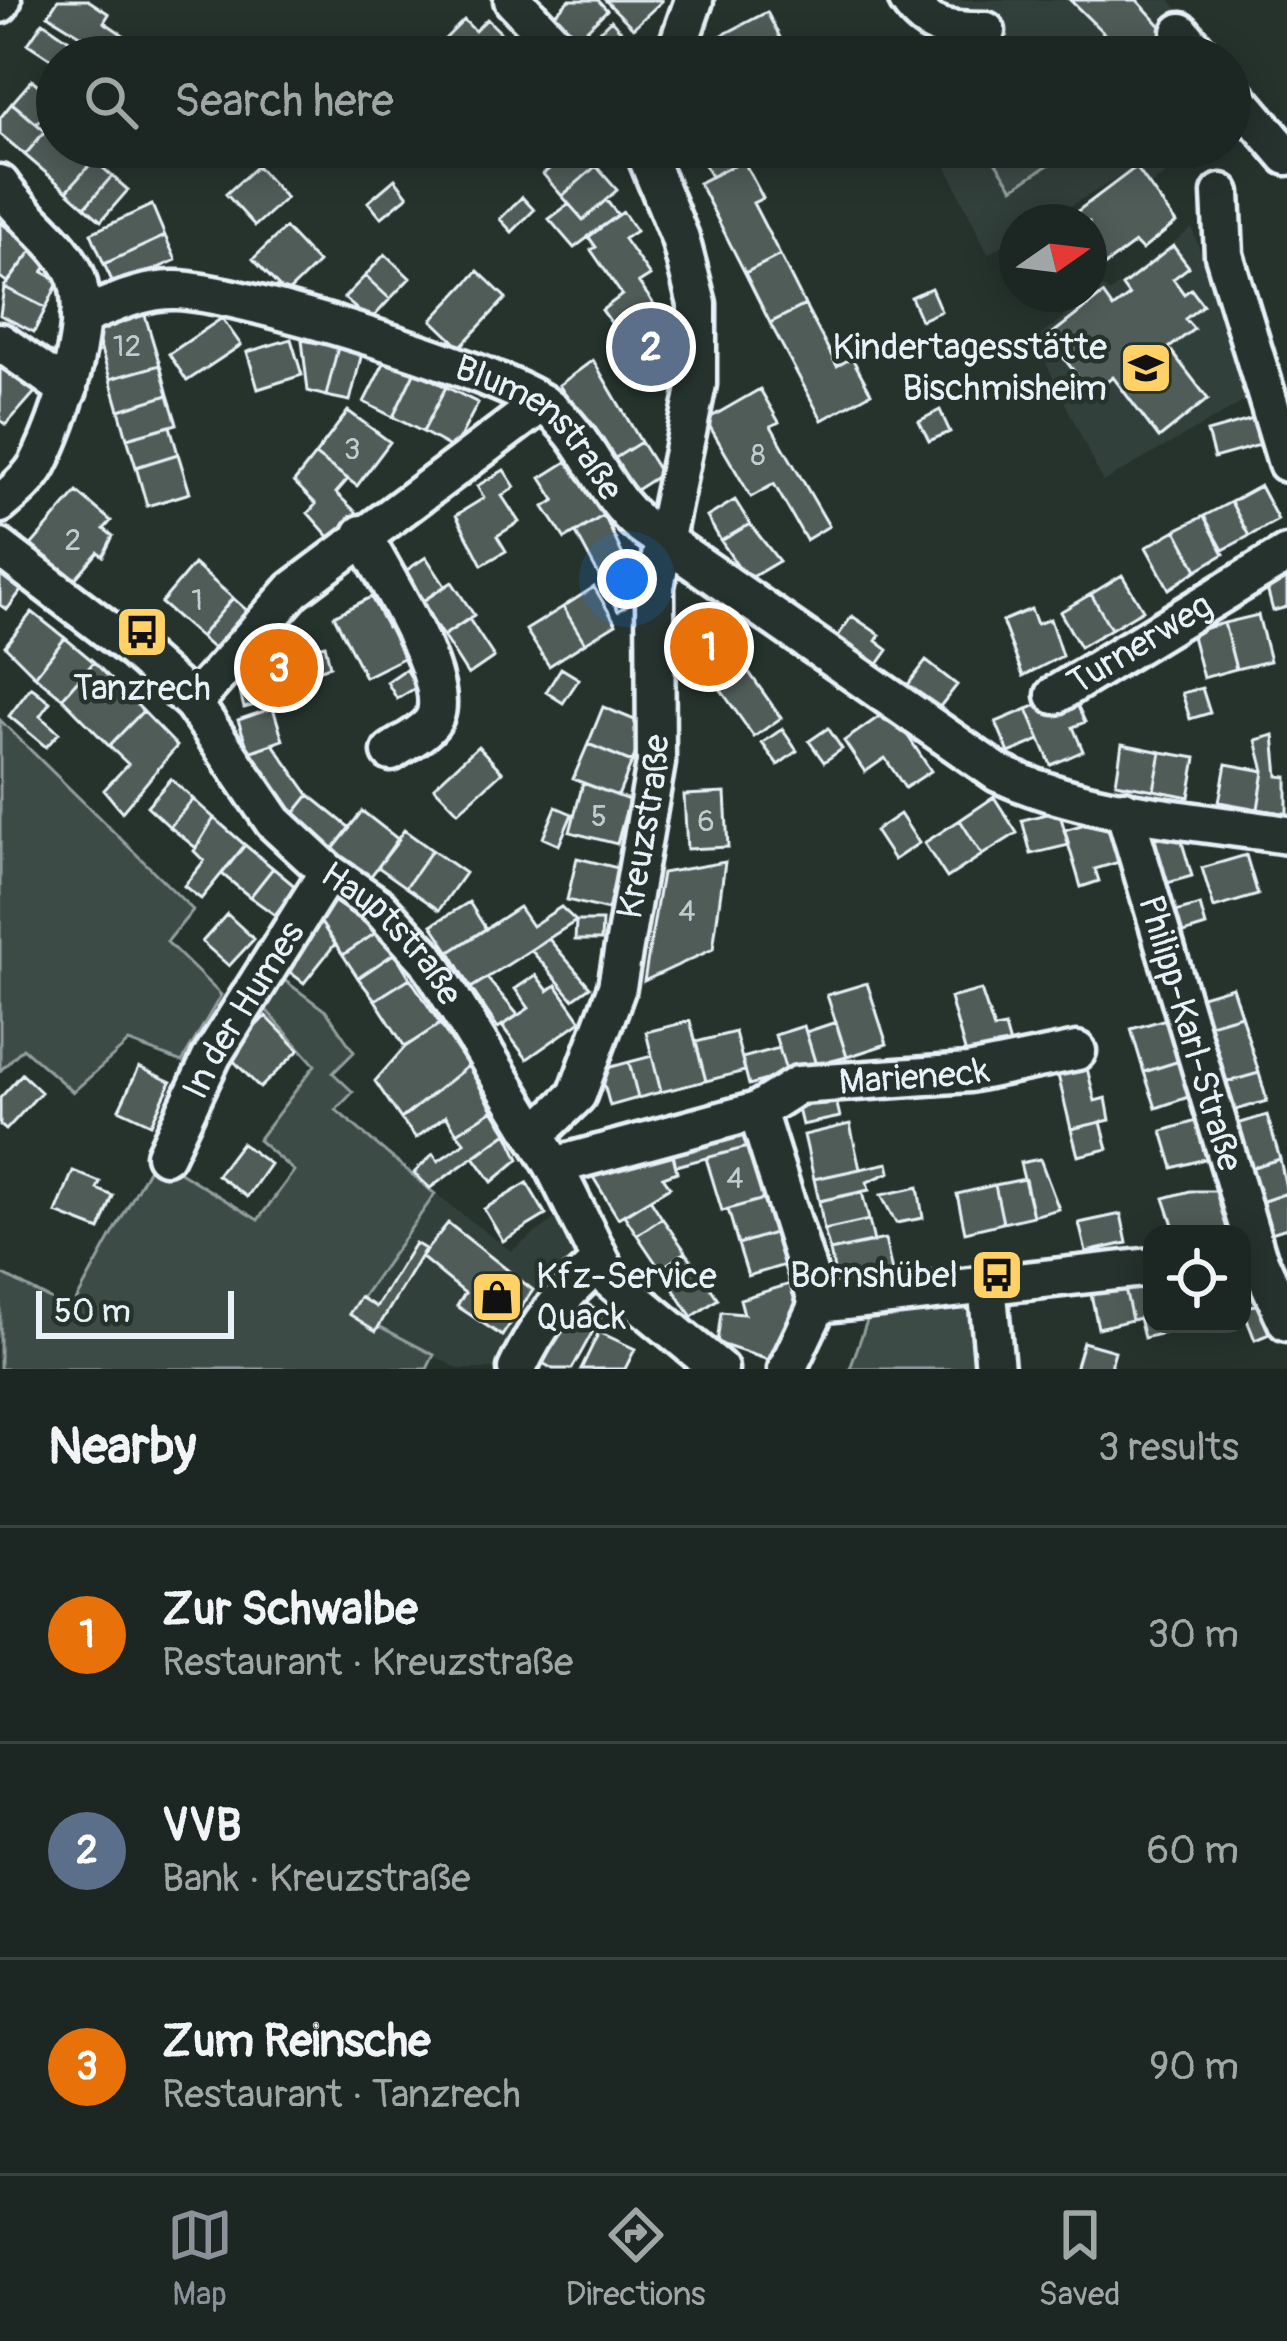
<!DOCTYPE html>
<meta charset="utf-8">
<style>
:root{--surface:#1c2622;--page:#252e2a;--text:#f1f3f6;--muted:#a0a5a5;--line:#3a4340;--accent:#8c9099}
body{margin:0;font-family:Pangolin,sans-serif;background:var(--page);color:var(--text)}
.controls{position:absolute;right:36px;bottom:36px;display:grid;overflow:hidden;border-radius:24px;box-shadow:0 6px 30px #0003}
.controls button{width:108px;height:108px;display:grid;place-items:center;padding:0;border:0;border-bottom:3px solid var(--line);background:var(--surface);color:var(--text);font:60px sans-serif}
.compass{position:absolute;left:999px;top:204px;width:108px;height:108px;border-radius:50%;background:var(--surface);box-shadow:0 6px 30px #0003;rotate:76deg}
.scale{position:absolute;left:36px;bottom:30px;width:198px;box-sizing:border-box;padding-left:12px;border:6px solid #e8f1f8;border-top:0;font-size:33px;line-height:42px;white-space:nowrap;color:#e8f1f8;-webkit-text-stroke:9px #26332d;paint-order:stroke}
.you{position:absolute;left:627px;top:579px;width:42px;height:42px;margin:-30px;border:9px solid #fff;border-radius:50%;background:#1a73e8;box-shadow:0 0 0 18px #1a73e833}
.badge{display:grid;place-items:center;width:78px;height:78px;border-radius:50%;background:var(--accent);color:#fff;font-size:39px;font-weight:700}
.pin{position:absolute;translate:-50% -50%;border:6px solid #fff;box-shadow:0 3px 12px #0006}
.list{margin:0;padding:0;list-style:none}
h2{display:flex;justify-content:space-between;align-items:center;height:156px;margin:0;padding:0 48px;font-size:51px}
h2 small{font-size:39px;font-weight:400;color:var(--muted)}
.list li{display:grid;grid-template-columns:78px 1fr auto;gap:36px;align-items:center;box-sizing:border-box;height:216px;padding:0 48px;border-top:3px solid var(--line)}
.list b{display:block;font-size:45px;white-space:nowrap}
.list p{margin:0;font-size:39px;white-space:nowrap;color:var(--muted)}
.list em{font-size:39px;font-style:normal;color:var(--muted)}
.icon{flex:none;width:66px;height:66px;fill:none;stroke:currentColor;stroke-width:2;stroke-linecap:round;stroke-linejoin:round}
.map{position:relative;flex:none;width:1287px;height:1369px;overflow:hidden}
.search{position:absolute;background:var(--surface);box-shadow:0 6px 30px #0003;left:36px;right:36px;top:36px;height:132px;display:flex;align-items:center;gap:30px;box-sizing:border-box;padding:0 42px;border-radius:66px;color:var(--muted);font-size:45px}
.sheet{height:804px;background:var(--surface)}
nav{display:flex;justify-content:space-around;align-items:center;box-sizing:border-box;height:168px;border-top:3px solid var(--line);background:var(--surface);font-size:33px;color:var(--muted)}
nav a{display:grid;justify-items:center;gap:6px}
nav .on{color:var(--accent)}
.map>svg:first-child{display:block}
.built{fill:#333f3a}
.green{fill:#3e4b47;stroke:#939ea0;stroke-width:3}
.building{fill:#505c59;stroke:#e8f1f8;stroke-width:3}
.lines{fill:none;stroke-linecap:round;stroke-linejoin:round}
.minor-casing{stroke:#e8f1f8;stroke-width:45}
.minor{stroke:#26332d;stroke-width:36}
.labels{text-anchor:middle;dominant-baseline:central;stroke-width:9;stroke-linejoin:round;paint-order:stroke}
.number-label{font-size:30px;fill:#c2ccd0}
.poi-label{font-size:36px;fill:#e8f1f8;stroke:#26332d;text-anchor:end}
.street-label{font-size:36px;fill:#e8f1f8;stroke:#26332d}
</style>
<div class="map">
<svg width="1287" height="1369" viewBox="0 0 1287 1369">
<rect width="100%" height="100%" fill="#26332d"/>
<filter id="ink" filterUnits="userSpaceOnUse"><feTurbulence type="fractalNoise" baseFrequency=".00833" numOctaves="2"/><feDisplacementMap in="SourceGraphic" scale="24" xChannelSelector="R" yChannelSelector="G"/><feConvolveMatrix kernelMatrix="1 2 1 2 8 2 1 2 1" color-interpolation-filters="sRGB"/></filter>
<g filter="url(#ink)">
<path class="built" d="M894,0H1170L1219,57H918L917,36Z
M937,147H1200L1150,186L1135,168L1043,222H1017V237L988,254Z
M1192,228L1252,397L1103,482L1035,340L1102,286L1109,293Z
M435,1194L511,1251L568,1209L593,1262L509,1369H459L351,1313Z"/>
<path class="green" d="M985,147H1076L1013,188Z
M0,720L193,910L167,942L221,995L182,1062L129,1042L73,1092L23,1048L0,1071Z
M280,977L327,1012L354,1052L333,1073L353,1092L336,1110L435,1194L352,1312L434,1355L427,1369H0V1273L71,1310L155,1157L258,1220L294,1171L258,1140L315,1065L260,1003Z
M980,1295L986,1369H850L871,1309Z"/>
<path class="building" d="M58,0H88L109,14L104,22L128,38L116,57L48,15Z
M569,0H598L607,10L577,39L554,15Z
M605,0H661L662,1L633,28Z
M1070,0H1137L1189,57H1128Z
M767,12L790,57H722L713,40Z
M487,19L500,32L475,57H427L464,20L475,31Z
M611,20L634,45L620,57H595L584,46Z
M43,22L94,57H57V63L28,44Z
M32,80L56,99L37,124L12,103Z
M12,103L45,131L25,155L0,134V118Z
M57,117V147H79L94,160L67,191L25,155Z
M575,147L596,166L562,196L543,174Z
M696,147H745L750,157L711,177Z
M94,160L112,176L85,207L67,191Z
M743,160L763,198L753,203L780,255L745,273L699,183Z
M257,166L286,198L255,226L226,194Z
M596,166L617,190L583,220L562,196Z
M1136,167L1176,223L1142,250L1135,243L1089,277V222H1063Z
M112,176L128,190L101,221L85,207Z
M395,179L408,196L381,218L368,202Z
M522,197L534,210L512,232L500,219Z
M606,200L618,215L574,248L549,219L569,204L583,220Z
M152,205L165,236L104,264L91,233Z
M623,212L636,231L624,239L650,276L639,283L658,310L648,318L671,351L638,374L609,331L615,328L602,310L622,295L591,250L596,247L588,236Z
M0,222L34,248L8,283L0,277Z
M285,228L318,263L286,294L253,259Z
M165,236L176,260L115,287L104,264Z
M1173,246L1189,267L1173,279L1184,294L1191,289L1203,305L1185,319L1194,329L1169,348L1208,399L1159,438L1113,377L1091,394L1048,337L1103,294L1113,308L1129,296L1122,286Z
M34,248L49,264L43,272L59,281L46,308L4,287Z
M385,254L410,278L390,299L365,276Z
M780,255L805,305L770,323L745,273Z
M478,271L506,298L460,347L432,320Z
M365,276L390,299L370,321L344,298Z
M4,287L46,308L34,332L0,315Z
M931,288L941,311L921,320L911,297Z
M805,305L837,366L852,358L871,393L822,420L770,323Z
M144,312L160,365L110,379L94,327Z
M222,318L241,345L187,381L169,354Z
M291,339L302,375L258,389L247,352Z
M302,340L338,347L326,396L308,391Z
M338,347L362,353L350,401L326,396Z
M387,357L415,371L393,417L364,402Z
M593,360L641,442L609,462L559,385Z
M0,361L36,391L6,425L0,420Z
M160,365L168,395L119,410L110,379Z
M415,371L446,387L423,432L393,417Z
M446,387L478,403L454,449L423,432Z
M760,389L779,422L771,426L829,526L806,540L774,484L751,497L706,420Z
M168,395L177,424L127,438L119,410Z
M940,410L950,432L929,441L919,421Z
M348,411L390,442L357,486L315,455Z
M1253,419L1260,445L1214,458L1207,432Z
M170,426L178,454L136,467L127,438Z
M641,442L661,474L630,494L609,462Z
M178,454L190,493L147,506L136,467Z
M315,455L348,479L336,493L357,513L331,539L308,513L316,504L294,482Z
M571,459L604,515L565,539L544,507L555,500L541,478Z
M504,470L515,487L502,496L519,522L497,536L506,551L482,565L456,515L484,498L477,486Z
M1260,486L1278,520L1249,536L1231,502Z
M77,492L111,521L104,529L113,536L103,556L98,552L69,586L27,550Z
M735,500L750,524L721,541L707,517Z
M1231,502L1249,536L1223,550L1204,516Z
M604,515L642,596L618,611L576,533Z
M1204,516L1224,554L1197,570L1176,530Z
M750,524L779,561L747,580L721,541Z
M1176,530L1197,570L1169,589L1146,547Z
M426,557L445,586L420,603L401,574Z
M194,564L233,598L200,637L161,603Z
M1287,564V607L1273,611L1262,570Z
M0,569L23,588L7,610L0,605Z
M1122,575L1143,610L1111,629L1091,594Z
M452,582L474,615L443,636L420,603Z
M594,587L616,624L585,643L563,607Z
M1091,594L1111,629L1080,647L1060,612Z
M371,597L387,627L399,621L415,652L365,677L334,616Z
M233,598L260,622L226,660L200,637Z
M563,607L585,643L549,666L526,630Z
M1031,609L1037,624L1050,619L1062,656L1023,676L1002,621Z
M707,611L744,665L716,683L679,630Z
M32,612L65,638L35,676L5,646Z
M1258,615L1270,661L1236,669L1224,623Z
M852,616L880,635L876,641L888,650L871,674L831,646Z
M469,619L494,657L468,675L443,636Z
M1224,623L1236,669L1203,678L1191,632Z
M65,638L94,662L62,698L35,676Z
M295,642L297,652L325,645L330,666L291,679L293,686L262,694L264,703L244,708L237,680L259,675L256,664L274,647Z
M926,661L957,685L935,713L904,690Z
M94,662L143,711L109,746L62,698Z
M744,665L781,718L754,737L716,683Z
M561,668L579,679L563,703L546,692Z
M406,669L417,687L397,699L387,682Z
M31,687L50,702L40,716L59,733L46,747L9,716Z
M1202,688L1210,713L1190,719L1182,693Z
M1075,700L1085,722L1073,727L1083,751L1051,765L1027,709L1040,704L1044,713Z
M603,707L647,725L632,762L588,744Z
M273,708L283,740L249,752L238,720Z
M890,709L931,771L905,788L885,758L865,772L844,741Z
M1027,709L1040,740L1009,753L996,722Z
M143,711L177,746L122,812L104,790L128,764L109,746Z
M828,728L842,749L824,762L809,741Z
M782,729L797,751L778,765L762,743Z
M1274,735L1278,776L1287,777V814L1258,809L1264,771L1256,740Z
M246,744L249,752L273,744L309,795L289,820L237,747Z
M588,744L632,762L618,796L573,779Z
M1122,744L1161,752L1154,790L1116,783Z
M478,746L502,772L458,812L434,787Z
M1161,752L1196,758L1189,797L1154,790Z
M1226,764L1264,771L1258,809L1219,802Z
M171,779L193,799L170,827L147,806Z
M583,783L629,800L617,844L570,832Z
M725,793L728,847L687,849L684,795Z
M309,795L350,828L330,853L289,820Z
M994,797L1017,833L982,855L960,820Z
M193,799L214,818L196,848L170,827Z
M556,807L572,814L559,845L543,838Z
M362,811L399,840L367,881L330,853Z
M1059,811L1069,845L1031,854L1022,820Z
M900,814L919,843L894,860L875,831Z
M1113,816L1126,860L1095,869L1099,881L1081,887L1064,830Z
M214,818L245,845L201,899L184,886L204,861L194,851Z
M960,820L982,855L947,878L924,843Z
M1178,829L1192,876L1157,886L1144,839Z
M404,830L432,850L406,887L378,867Z
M245,845L273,868L250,897L222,874Z
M432,850L465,873L439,910L406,887Z
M1246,855L1258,895L1214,908L1202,868Z
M577,858L618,868L608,910L567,900Z
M725,862L713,949L644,981L662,873Z
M273,868L296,887L275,915L250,897Z
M348,891L380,930L343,955L313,911L322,900Z
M469,902L486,929L450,952L432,925Z
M1200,905L1206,926L1174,936L1168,914Z
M519,907L532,926L561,907L576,921L471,988L450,952Z
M313,911L335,944L304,983L279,964Z
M227,914L254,939L229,966L202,942Z
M576,921H602L601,940H575Z
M380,930L395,953L358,978L343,955Z
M548,938L590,987L573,999L531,950Z
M395,953L410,978L375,1000L358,978Z
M536,975L548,991L556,985L581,1021L527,1059L502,1026L529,1008L515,989Z
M410,978L440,1024L405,1047L375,1000Z
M487,978L518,1015L498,1028L471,988Z
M867,983L887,1044L847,1057L827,995Z
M1232,987L1241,1015L1203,1026L1195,998Z
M981,990L994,1029L1005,1027L1014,1059L969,1065L950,998Z
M1241,1015L1259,1073L1220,1084L1203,1026Z
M266,1016L299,1050L260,1088L227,1054Z
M1173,1017L1186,1059L1144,1072L1131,1029Z
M690,1021L706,1081L661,1092L646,1032Z
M836,1022L847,1057L816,1065L806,1032Z
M440,1024L468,1066L401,1119L375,1081L405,1047Z
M804,1026L816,1065L787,1074L775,1035Z
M735,1032L745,1071L706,1081L696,1042Z
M779,1048L787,1074L749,1085L742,1058Z
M652,1056L661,1092L638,1098L629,1062Z
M1186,1059L1197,1094L1156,1108L1144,1072Z
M629,1062L638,1098L610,1106L600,1070Z
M468,1066L493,1110L457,1133L446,1116L416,1138L401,1119Z
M139,1067L171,1082L151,1124L119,1109Z
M1087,1068L1095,1101L1106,1098L1110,1120L1071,1129L1058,1075Z
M1259,1073L1267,1101L1229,1112L1220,1084Z
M22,1074L41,1092L6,1130L0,1125V1098Z
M833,1087L840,1117L802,1125L795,1096Z
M493,1110L507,1133L430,1188L414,1173L433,1154L438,1161L465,1143L457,1133Z
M1267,1115L1280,1159L1247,1169L1234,1125Z
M1203,1119L1215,1156L1173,1168L1162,1131Z
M1101,1122L1108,1149L1078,1156L1071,1129Z
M850,1124L860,1169L814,1179L804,1135Z
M741,1125L748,1147L676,1166L670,1143Z
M507,1133L519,1159L492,1182L474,1157Z
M241,1143L270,1164L247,1197L217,1175Z
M670,1143L677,1172L663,1177L670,1187L618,1218L593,1177L620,1160Z
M748,1147L764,1199L722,1211L706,1158Z
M1040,1159L1059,1209L1033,1216L1020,1163Z
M1280,1159L1287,1193L1258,1203L1247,1169Z
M888,1163L890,1172L867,1182L869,1190L819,1201L814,1179Z
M73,1171L100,1182L97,1189L113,1196L100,1230L56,1213Z
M1025,1179L1033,1216L1003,1223L995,1185Z
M527,1183L546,1215L503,1241L484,1209Z
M995,1185L1003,1223L965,1232L957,1194Z
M918,1187L923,1218L896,1223L881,1195Z
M1190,1191H1226L1238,1231L1176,1234L1164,1198Z
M862,1192L869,1220L824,1230L819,1201Z
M1287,1193V1228L1268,1234L1258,1203Z
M650,1199L662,1218L637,1235L624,1215Z
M764,1199L774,1233L738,1244L728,1209Z
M1121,1214L1127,1243L1086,1252L1079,1223Z
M662,1218L686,1252L660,1269L637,1235Z
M869,1220L874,1242L830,1251L824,1230Z
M448,1223L533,1290L502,1336L457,1306L465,1293L421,1257Z
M774,1233L785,1265L748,1276L738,1244Z
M885,1239L892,1272L837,1284L830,1251Z
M415,1243L425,1249L376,1331L349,1314L360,1297L376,1307Z
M686,1252L718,1299L692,1317L660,1269Z
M1152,1282V1324H1166L1168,1332L1144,1338L1139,1318L1132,1320L1125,1288Z
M790,1284L796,1303L775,1362L717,1343L721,1312L744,1314L740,1299Z
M1125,1288L1132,1320L1098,1328L1091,1294Z
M575,1297L603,1313L572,1369H553L539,1361Z
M1263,1304L1274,1332L1255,1340L1242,1307Z
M599,1332L635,1349L625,1369H581Z
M1083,1342L1115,1351L1110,1369H1075Z"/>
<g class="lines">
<g class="minor-casing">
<g id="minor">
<path d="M513,0L567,57"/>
<path d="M908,0C928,31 952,31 986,31"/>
<path d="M0,4L2,0"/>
<path d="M1181,32L1202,57"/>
<path d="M674,57L694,0"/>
<path d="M1230,89L1287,156"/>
<path d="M0,184C21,216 53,235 72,268C98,313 60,421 38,464C30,479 13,493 0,504"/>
<path d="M1221,193L1224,255L1287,463"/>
<path id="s1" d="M80,317C111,305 143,289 176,290C237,291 493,370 543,404C588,435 600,491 640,524L998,773C1086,814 1192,820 1287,835"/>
<path d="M0,342L68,390"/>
<path d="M362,534C381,570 450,678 435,716C430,731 403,743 391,752"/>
<path id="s2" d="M0,548L134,650L193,703L274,822L328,872L379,907L428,960L554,1166L609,1278L719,1369"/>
<path id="s3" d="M1055,695L1287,554"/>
<path d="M193,703L293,590L542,403"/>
<path id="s4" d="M1124,809L1257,1256L1287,1322"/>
<path d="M757,1111L818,1304L787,1369"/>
<path id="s5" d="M535,1135L577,1095L617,987L656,763L655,586L697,384V304L680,238L643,147"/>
<path id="s6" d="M165,1155L212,1056L328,872"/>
<path id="s7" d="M554,1166L757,1111L798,1085L969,1073L1077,1051"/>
<path d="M987,1284L995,1369"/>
<path d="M818,1304L1152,1267"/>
<path d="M517,1369C538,1324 561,1295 599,1263"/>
</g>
</g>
<use href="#minor" class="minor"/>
</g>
</g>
<defs>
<g id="school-square" transform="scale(2.7)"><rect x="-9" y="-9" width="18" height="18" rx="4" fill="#ffd166" stroke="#26332d"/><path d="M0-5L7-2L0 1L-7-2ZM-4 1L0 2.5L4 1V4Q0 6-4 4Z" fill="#111"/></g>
<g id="bus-square" transform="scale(2.7)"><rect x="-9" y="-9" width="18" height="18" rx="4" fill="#ffd166" stroke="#26332d"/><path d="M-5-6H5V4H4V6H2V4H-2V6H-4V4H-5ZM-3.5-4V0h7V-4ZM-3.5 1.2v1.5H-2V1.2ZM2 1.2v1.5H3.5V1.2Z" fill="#111"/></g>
<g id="shop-square" transform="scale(2.7)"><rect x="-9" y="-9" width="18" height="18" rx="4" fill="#ffd166" stroke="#26332d"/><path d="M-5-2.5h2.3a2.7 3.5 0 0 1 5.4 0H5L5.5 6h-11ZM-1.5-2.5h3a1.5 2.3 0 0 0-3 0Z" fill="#111"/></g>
</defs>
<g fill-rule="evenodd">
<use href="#school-square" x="1146" y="368"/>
<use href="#bus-square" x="142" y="632"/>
<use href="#bus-square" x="997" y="1275"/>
<use href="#shop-square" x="497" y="1297"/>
</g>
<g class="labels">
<g class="number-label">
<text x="127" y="346">12</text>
<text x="352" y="449">3</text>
<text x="758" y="455">8</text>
<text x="73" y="540">2</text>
<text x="197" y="600">1</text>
<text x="599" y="816">5</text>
<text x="706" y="821">6</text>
<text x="687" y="911">4</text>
<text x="735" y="1178">4</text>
</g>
<g class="poi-label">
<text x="1107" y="347">Kindertagesstätte<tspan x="1107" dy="41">Bischmisheim</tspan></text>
<text x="142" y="688" text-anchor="middle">Tanzrech</text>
<text x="958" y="1275">Bornshübel</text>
<text x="536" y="1276" text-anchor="start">Kfz-Service<tspan x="536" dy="41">Quack</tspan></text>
</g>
<g class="street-label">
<text stroke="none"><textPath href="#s1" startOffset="498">Blumenstraße</textPath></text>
<text stroke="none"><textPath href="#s3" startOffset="99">Turnerweg</textPath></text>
<text stroke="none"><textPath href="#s5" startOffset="336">Kreuzstraße</textPath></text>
<text stroke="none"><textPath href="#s2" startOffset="555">Hauptstraße</textPath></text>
<text stroke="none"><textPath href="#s6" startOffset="165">In der Humes</textPath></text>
<text stroke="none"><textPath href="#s4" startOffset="234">Philipp-Karl-Straße</textPath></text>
<text stroke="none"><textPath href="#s7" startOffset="375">Marieneck</textPath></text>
</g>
</g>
</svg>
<div class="controls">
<button><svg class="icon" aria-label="locate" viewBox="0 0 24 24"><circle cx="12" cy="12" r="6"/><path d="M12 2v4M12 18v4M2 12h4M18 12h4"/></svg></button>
</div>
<svg class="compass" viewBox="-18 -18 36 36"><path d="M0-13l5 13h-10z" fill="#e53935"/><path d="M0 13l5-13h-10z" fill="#a0a5a5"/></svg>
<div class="scale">50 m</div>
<div class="you"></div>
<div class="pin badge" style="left:709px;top:647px;background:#e8710a">1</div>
<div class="pin badge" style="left:651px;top:347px;background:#5c6f8a">2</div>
<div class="pin badge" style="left:279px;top:668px;background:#e8710a">3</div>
<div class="search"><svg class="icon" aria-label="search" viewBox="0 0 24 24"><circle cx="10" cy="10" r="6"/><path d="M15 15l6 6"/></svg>Search here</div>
</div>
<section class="sheet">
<h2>Nearby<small>3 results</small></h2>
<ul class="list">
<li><span class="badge" style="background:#e8710a">1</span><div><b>Zur Schwalbe</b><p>Restaurant · Kreuzstraße</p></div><em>30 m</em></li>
<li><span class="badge" style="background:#5c6f8a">2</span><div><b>VVB</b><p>Bank · Kreuzstraße</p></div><em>60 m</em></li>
<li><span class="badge" style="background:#e8710a">3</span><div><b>Zum Reinsche</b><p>Restaurant · Tanzrech</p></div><em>90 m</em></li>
</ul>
</section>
<nav>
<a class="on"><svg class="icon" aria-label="map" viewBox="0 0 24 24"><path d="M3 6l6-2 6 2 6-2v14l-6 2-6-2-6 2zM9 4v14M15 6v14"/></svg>Map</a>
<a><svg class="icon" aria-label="directions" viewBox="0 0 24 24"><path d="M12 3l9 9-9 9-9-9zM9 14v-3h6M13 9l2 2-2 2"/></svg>Directions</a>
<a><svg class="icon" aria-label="saved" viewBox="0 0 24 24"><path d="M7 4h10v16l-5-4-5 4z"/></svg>Saved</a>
</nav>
